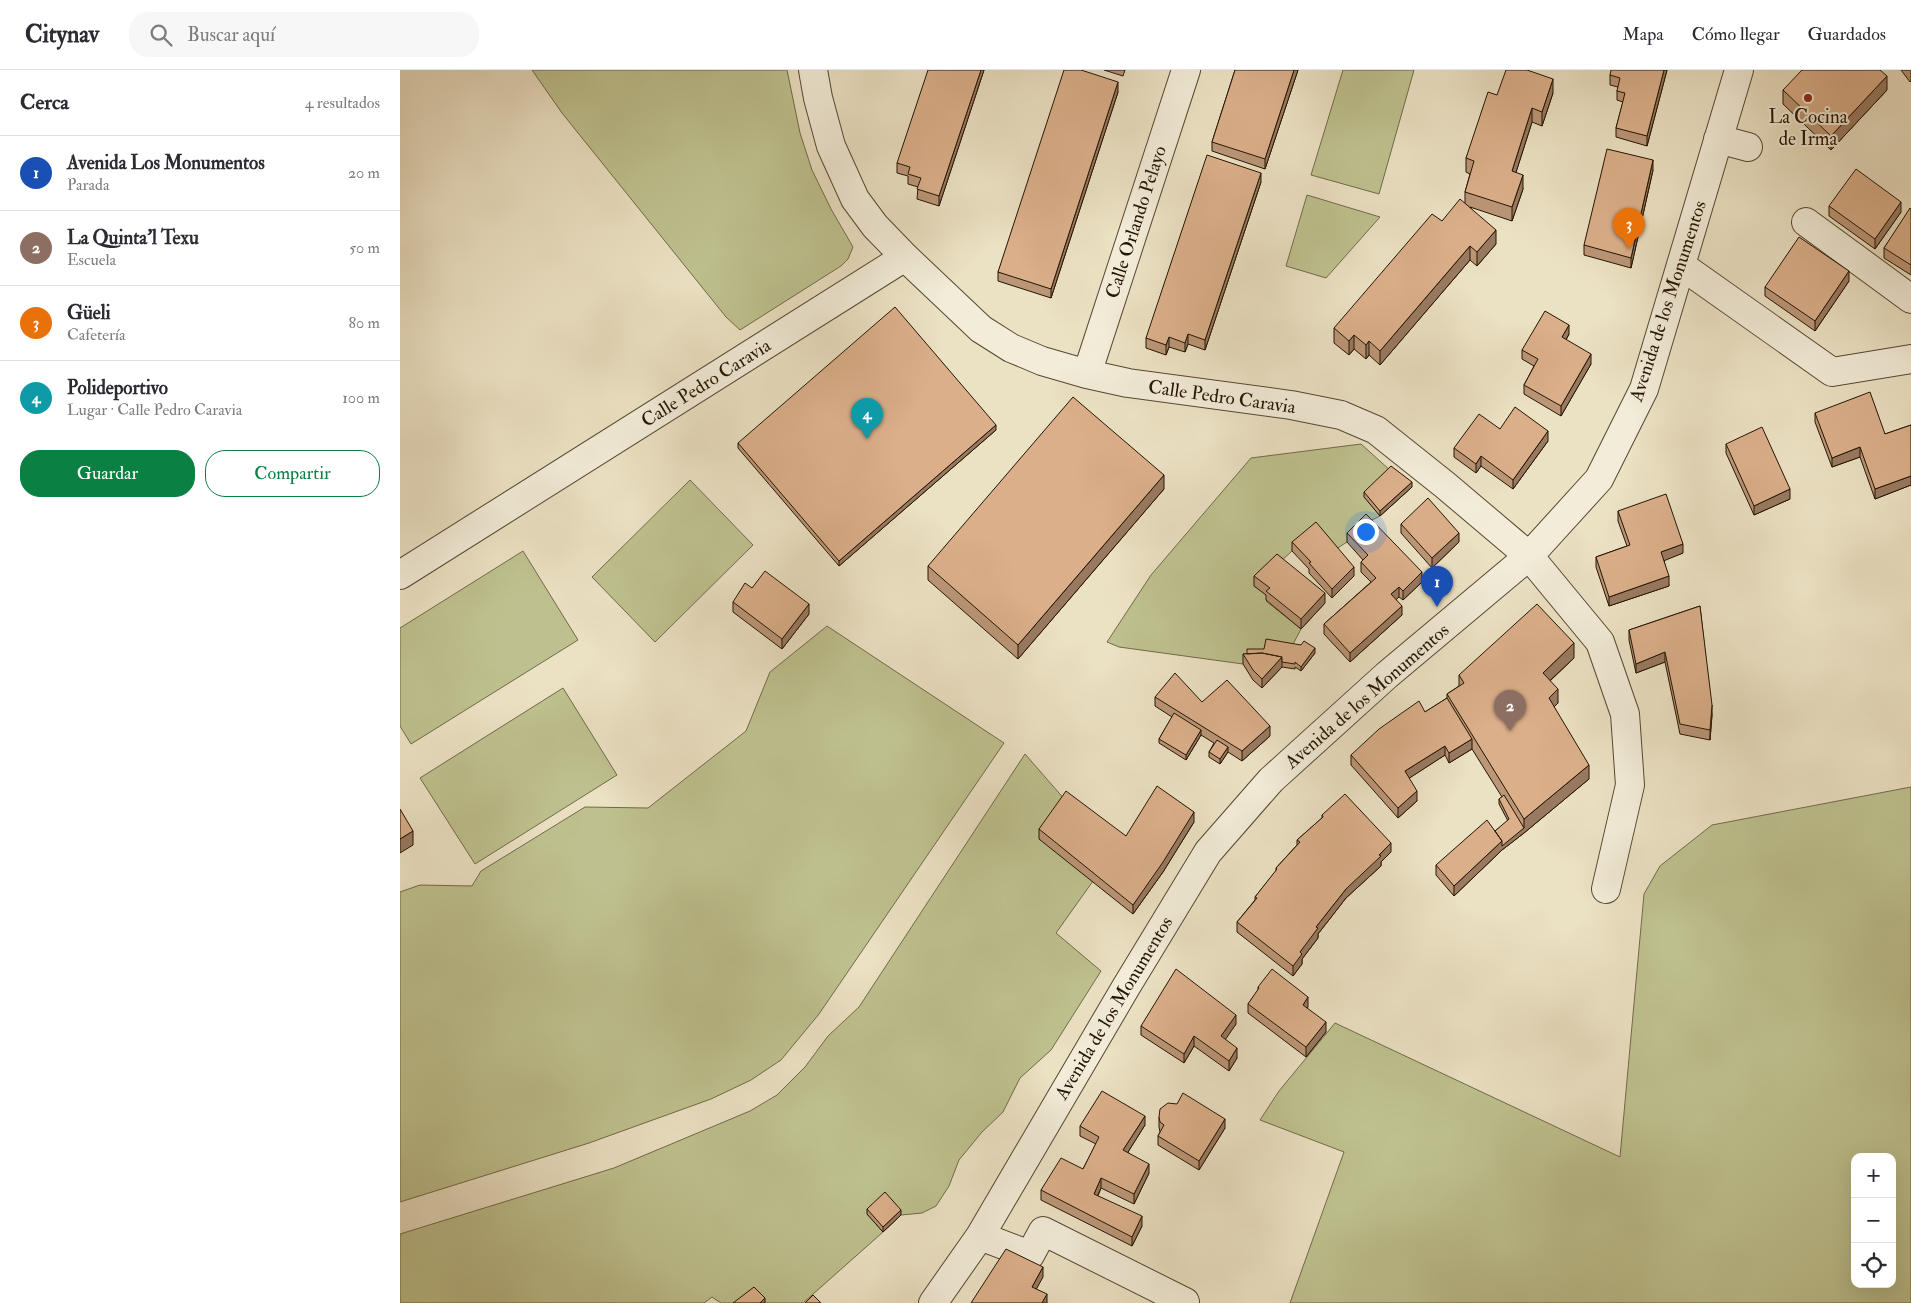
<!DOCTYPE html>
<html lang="es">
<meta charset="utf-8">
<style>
:root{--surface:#fff;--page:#f7f7f7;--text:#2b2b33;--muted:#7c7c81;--line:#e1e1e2;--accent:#0b8043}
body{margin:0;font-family:"IM FELL Double Pica",serif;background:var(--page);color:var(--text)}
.controls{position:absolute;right:15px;bottom:15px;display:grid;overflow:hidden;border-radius:10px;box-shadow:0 5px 20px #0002}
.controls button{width:45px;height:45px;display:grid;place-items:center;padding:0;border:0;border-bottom:1px solid var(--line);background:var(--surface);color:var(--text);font:25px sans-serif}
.you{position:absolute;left:965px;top:461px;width:18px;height:18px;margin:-12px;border:4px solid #fff;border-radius:50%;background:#1a73e8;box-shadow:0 0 0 8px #1a73e833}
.badge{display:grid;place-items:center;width:32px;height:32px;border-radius:50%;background:var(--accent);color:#fff;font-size:16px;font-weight:700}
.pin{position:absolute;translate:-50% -41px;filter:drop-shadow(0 1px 2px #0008)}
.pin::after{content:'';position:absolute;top:26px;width:18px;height:15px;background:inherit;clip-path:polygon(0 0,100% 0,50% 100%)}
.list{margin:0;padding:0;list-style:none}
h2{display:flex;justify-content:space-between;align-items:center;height:65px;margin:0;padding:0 20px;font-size:21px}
h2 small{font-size:16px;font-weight:400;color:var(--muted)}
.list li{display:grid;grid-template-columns:32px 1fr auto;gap:15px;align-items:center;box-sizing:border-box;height:75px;padding:0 20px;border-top:1px solid var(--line)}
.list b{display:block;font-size:19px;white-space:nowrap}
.list p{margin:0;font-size:16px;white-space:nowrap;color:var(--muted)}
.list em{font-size:16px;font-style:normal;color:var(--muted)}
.actions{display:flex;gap:10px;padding:15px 20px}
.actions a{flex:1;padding:11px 0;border:1px solid var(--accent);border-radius:20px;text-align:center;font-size:18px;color:var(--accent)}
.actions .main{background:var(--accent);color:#fff}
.icon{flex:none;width:28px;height:28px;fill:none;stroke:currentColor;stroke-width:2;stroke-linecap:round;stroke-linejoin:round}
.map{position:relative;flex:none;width:1511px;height:1233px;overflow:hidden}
header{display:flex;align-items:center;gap:30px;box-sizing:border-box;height:70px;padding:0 25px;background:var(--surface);border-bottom:1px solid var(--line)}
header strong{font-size:24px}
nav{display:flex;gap:28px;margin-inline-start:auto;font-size:18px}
.search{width:350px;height:45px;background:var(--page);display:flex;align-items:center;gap:12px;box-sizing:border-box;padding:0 18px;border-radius:20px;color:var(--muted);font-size:19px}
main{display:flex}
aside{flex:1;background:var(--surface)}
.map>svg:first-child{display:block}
.green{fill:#bec18f;stroke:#716a48;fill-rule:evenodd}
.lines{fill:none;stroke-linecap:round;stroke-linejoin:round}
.minor-casing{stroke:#564732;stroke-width:30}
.minor{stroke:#f2ecd8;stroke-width:28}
.wall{fill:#bb9677;stroke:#241402}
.shaded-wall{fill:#997a61;stroke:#241402}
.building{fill:#daaf8a;stroke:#241402}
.poi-dot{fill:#8f2418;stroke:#f2ecd8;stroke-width:2}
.labels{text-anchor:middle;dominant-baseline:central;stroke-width:4;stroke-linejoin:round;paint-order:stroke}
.poi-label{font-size:19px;fill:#241402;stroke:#f2ecd8}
.street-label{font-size:19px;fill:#241402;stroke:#f2ecd8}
</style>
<header>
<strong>Citynav</strong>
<div class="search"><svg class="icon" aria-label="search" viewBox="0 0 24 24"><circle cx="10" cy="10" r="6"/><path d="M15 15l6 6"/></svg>Buscar aquí</div>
<nav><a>Mapa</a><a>Cómo llegar</a><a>Guardados</a></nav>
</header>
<main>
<aside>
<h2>Cerca<small>4 resultados</small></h2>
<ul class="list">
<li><span class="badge" style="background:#1a4fb4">1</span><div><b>Avenida Los Monumentos</b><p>Parada</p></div><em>20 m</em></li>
<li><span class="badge" style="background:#8d6e63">2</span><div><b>La Quinta'l Texu</b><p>Escuela</p></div><em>50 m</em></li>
<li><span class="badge" style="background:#e8710a">3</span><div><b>Güeli</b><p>Cafetería</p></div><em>80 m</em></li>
<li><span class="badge" style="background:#0f9aa8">4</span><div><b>Polideportivo</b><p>Lugar · Calle Pedro Caravia</p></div><em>100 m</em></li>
</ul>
<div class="actions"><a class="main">Guardar</a><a>Compartir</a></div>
</aside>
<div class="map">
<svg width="1511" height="1233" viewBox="0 0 1511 1233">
<rect width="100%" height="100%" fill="#ebe1c3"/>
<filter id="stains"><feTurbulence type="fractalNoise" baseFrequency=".004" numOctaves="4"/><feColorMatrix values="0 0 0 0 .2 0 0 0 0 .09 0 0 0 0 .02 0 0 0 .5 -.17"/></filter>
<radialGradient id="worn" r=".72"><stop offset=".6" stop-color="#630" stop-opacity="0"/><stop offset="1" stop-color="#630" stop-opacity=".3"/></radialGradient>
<path class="green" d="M132,0H387L400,63L412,100L431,139L453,177L448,189L441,196L340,260L326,247L162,43Z
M943,0H1014L979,124L911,105Z
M907,125L980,147L926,208L886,196Z
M961,374L991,401L964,426L980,446L966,453L947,472L933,481H892L854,516L870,527L866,531L901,559L891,578L864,583L843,594L719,577L707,572L751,505L851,388Z
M290,410L353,475L255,572L192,507Z
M123,481L178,570L11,674L0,656V558Z
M427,556L604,673L419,944L381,990L351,1010L311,1029L189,1073L0,1132V822L20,815L72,816L81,801L185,737L248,738L346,661L370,602Z
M163,618L217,705L75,794L20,708Z
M625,684L666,731L693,811L656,863L701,901L651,980L620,1008L603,1042L582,1062L559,1090L549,1116L536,1136L522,1143L501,1145L485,1128L467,1144L483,1162L403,1233H321L312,1227L304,1233H0V1164L214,1098L350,1041L377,1025L405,997L428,966L459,937Z
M1511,717V1233H890L944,1082L860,1050L879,1021L935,953L1220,1087L1244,824L1260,796L1312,755ZM1455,1087H1492V1214H1455Z"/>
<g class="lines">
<g class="minor-casing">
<path id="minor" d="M413,0L418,28L431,76L455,129L475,156L505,187L581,259L611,278L642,291L687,304L728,313L891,335L941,345L976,360L1045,415L1129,486L1200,572L1225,644L1230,715L1206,819
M1318,69L1348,77
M1406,152L1511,229
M1282,196L1432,302L1511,289
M687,304L786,0
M0,505L505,187
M580,1166L630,1185L643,1161L785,1232
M533,1233L580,1166L726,917L808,782L871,710L987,605L1129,486L1199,409L1244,319L1339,0"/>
</g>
<use href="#minor" class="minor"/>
</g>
<path class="wall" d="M584,0L539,136L517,129L518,117L508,114V106L497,103V93Z
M704,0H725L723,6Z
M835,0H898L865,99L812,81V72Z
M1267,0L1247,76L1216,67V58L1223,32L1217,30V21L1218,17L1210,15V5Z
M1501,0H1511V11L1510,12Z
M1383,20H1487L1431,80L1383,34Z
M718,22L651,228L598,211V202Z
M1153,23L1142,56L1132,52L1116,102L1123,119L1112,151L1070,137L1096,174L1077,196L1070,190L980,295L969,285L966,289L954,279L949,285L934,273V258L1042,151L1065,133V122L1070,104L1066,102V88L1097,25Z
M1253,100L1231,198L1184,185V175Z
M861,112L805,280L788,274L785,282L769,277L766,285L746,278V268Z
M1429,136L1501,142L1475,179L1429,146Z
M1511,139V205L1484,188V178Z
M1449,211L1415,261L1365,226V217Z
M1169,264L1166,270L1191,294L1161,346L1124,324V315L1134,296L1122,289V280Z
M1415,343L1485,364L1511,355V415L1475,429L1460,387L1432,397L1415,352Z
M1100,359L1148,371L1113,419L1081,396L1076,403L1054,387V378Z
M596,360L439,496L338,378V373Z
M1326,374L1390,429L1354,445L1326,383Z
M1012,417L980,446L964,427V422Z
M764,419L618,589L528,510V496Z
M1218,441L1283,483L1264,490L1269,516L1209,536L1196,497V487L1227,476L1218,451Z
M1001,454L1059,472L1032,498L1001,463Z
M947,463L1022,512L1003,530L999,527L996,529L1002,545L950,592L924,564V554L971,512L961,502V492L963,490L947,472Z
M892,472L954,506L932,528L909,503V499L892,481Z
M854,506L925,533L901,559L866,530V525L854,516Z
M352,518L409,544L382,579L333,542V532Z
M1300,536L1312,645L1310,670L1280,664L1265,592L1236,603L1229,570V560Z
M864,579L915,583L901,601L895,597V599L882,597L862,618L853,610L843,594V584H847Z
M1174,588L1150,611L1158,633L1154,637L1189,709L1124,763L1102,780L1054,826L1036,805V795L1095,761L1108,751L1099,734V729L1102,727L1072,679L1049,693L1045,685L1009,708L1017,731L998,748L951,695V685L1025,642L1047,628V624L1059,616V605Z
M755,627L802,632L870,666L842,691L828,682L820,694L809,687V682L814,673L801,665L786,690L759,673V669L772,647L755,636Z
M922,745L991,782L981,792V796L946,828L918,864V868L902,889V894L893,906L837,862V852L855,830V827L876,801V798L897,775V770L922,748Z
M794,752L763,802L733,844L639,769V759L726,766Z
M858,917L908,937L907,938L926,962L906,987L848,943V934L858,920Z
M836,954L825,969L837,988L829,1001L794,976L784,993L741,965V956Z
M759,1047L825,1058L799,1100L758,1075V1066L760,1062L759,1057Z
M745,1055L728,1082L749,1103L734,1134L701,1118L698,1126L742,1156L732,1176L641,1130V1120L683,1099L696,1074L680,1066V1056Z
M467,1139L501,1145L483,1162L467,1144Z"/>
<path class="shaded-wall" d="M581,0H584L539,136V126Z
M894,0H898L865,99V89Z
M1264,0H1267L1247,76V66Z
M1487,6V20L1431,80V66Z
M1153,9V23L1142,56V42Z
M718,12V22L651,228V219Z
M1132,38V52L1112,115V101Z
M1253,90V100L1231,198V188Z
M861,103V112L805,280V270Z
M1123,105V119L1112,151V137Z
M1501,132V142L1475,179V169Z
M1096,160V174L1077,196V182Z
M1070,176V190L980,295V281Z
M1449,201V211L1415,261V251Z
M1169,255V264L1162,277V267Z
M788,264V274L785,282V273Z
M954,265V279L949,285V271Z
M769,267V277L766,285V275Z
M969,271V285L966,289V275Z
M1191,284V294L1161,346V336Z
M596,355V360L439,496V491Z
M1148,361V371L1113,419V410Z
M1460,377V387L1432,397V388Z
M1081,386V396L1076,403V394Z
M764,405V419L618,589V575Z
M1511,406V415L1475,429V419Z
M1012,412V417L980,446V441Z
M1390,419V429L1354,445V436Z
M1059,463V472L1032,498V488Z
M1283,474V483L1261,492V482Z
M954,497V506L932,528V519Z
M1022,502V512L1003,530V521Z
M1269,506V516L1209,536V527Z
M999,517V527L991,534V524Z
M925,523V533L901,559V549Z
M409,534V544L382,579V569Z
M1002,536V545L950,592V583Z
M1174,573V588L1143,617V603Z
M915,578V583L901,601V597Z
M1265,582V592L1236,603V594Z
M882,587V597L862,618V609Z
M1158,619V633L1149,642V628Z
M1312,635V645L1310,670V660Z
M870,656V666L842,691V681Z
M801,660V665L786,690V685Z
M1072,669V679L1049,693V683Z
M1045,676V685L1005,711V701Z
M828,677V682L820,694V689Z
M1189,695V709L1124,763L1102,780L1054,826V816L1102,771L1124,758V749Z
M1017,721V731L998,748V738Z
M794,742V752L763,802L733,844V835Z
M13,761V775L0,783V769Z
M991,773V782L981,792V796L946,828L918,864V868L902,889V894L893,906V896L900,882L916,857L946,819Z
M908,927V937L903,945V935Z
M836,945V954L821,976V966Z
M926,952V962L906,987V977Z
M794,966V976L784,993V984Z
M837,978V988L829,1001V991Z
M745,1046V1055L723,1090V1080Z
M825,1049V1058L799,1100V1091Z
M749,1094V1103L734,1134V1124Z
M701,1108V1118L694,1133V1124Z
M501,1140V1145L483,1162V1157Z
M742,1146V1156L732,1176V1167Z
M643,1197V1207L632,1227V1217Z
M647,1224V1233H642Z
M365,1228V1233H360Z"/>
<path class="building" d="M528,0H581L539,126L517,119L521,108L508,104L510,97L497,93Z
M664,0H681L718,12L651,219L598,202Z
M835,0H894L865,89L812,72Z
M1106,0H1127L1153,9L1142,42L1132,38L1112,101L1123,105L1112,137L1065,122L1074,91L1066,88L1088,22L1097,25Z
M1211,0H1264L1247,66L1216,58L1225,23L1217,21L1220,8L1210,5Z
M1402,0H1480L1487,6L1431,66L1383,20Z
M1207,79L1253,90L1231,188L1184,175Z
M807,85L861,103L805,270L788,264L785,273L769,267L766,275L746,268Z
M1456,99L1501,132L1475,169L1429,136Z
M1060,129L1096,160L1077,182L1070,176L980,281L969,271L966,275L954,265L949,271L934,258L1032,144L1042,151Z
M1510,138L1511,139V195L1484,178Z
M1399,167L1449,201L1415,251L1365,217Z
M495,237L596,355L439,491L338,373Z
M1145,241L1169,255L1162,267L1191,284L1161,336L1124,315L1138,289L1122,280Z
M1470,322L1485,364L1511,355V406L1475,419L1460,377L1432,388L1415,343Z
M673,327L764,405L618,575L528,496Z
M1115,337L1148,361L1113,410L1081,386L1076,394L1054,378L1079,344L1100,359Z
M1362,357L1390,419L1354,436L1326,374Z
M991,396L1012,412L980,441L964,422Z
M1266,424L1283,474L1261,482L1269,506L1209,527L1196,487L1230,475L1218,441Z
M1028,428L1059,463L1032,488L1001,454Z
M966,444L1022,502L1003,521L999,517L991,524L1002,536L950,583L924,554L976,508L961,492L968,485L947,463Z
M916,452L954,497L932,519L909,493L911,492L892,472Z
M877,484L925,523L901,549L866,521L870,518L854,506Z
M365,501L409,534L382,569L333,532L345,513L352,518Z
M1137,534L1174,573L1143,603L1158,619L1149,628L1189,695L1124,749L1047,624L1064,613L1059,605Z
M1300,536L1312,635L1310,660L1280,654L1265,582L1236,594L1229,560Z
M866,569L901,575L904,571L915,578L901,597L895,592V594L882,592V587L862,583L847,584V579H864Z
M862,583L882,587L862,609L853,600L843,584Z
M775,603L802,632L827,610L870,656L842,681L755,627Z
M1047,628L1072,669L1049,683L1045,676L1005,701L1017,721L998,738L951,685L979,659L1019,631L1025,642Z
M774,643L801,660L786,685L759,669Z
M817,670L828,677L820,689L809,682Z
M757,716L794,742L763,792L733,835L639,759L666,721L726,766Z
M945,724L991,773L979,785L981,786L946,819L916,857L918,858L900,882L902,884L893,896L837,852L857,828L855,827L877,799L876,798L900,772L897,770L923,747L922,745Z
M1104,725L1124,758L1102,776V771L1095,761L1109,749L1099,729Z
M0,739L13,761L0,769Z
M1087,750L1102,771L1054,816L1036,795Z
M776,899L836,945L821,966L837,978L829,991L794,966L784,984L741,956Z
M872,899L908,927L903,935L926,952L906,977L848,934L859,918L858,917Z
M702,1021L745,1046L723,1080L749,1094L734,1124L701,1108L694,1124L742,1146L732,1167L641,1120L661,1088L683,1099L699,1067L680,1056Z
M783,1023L825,1049L799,1091L758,1066L764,1055L760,1052L759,1047L760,1039L768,1033L777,1034Z
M485,1122L501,1140L483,1157L467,1139Z
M606,1179L643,1197L632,1217L647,1224L642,1233H571Z
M354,1217L365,1228L360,1233H333Z
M413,1225L421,1233H405Z"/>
<circle class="poi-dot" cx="1408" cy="28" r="5"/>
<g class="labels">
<g class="poi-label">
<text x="1408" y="47">La Cocina<tspan x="1408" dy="22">de Irma</tspan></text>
</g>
<g class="street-label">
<text transform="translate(736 152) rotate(-72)">Calle Orlando Pelayo</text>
<text transform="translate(1268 231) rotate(-72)">Avenida de los Monumentos</text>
<text transform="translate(306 313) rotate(-32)">Calle Pedro Caravia</text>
<text transform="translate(822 327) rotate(8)">Calle Pedro Caravia</text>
<text transform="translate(967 626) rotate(-41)">Avenida de los Monumentos</text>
<text transform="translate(714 938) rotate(-59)">Avenida de los Monumentos</text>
</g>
</g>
<rect width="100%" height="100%" filter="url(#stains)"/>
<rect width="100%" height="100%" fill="url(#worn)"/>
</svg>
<div class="controls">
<button>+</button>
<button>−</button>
<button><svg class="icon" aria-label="locate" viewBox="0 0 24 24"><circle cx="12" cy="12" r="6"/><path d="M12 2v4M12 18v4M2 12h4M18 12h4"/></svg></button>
</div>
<div class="you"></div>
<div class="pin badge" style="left:1037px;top:537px;background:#1a4fb4">1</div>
<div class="pin badge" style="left:1110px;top:661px;background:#8d6e63">2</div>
<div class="pin badge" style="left:1229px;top:179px;background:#e8710a">3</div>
<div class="pin badge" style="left:467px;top:369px;background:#0f9aa8">4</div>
</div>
</main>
